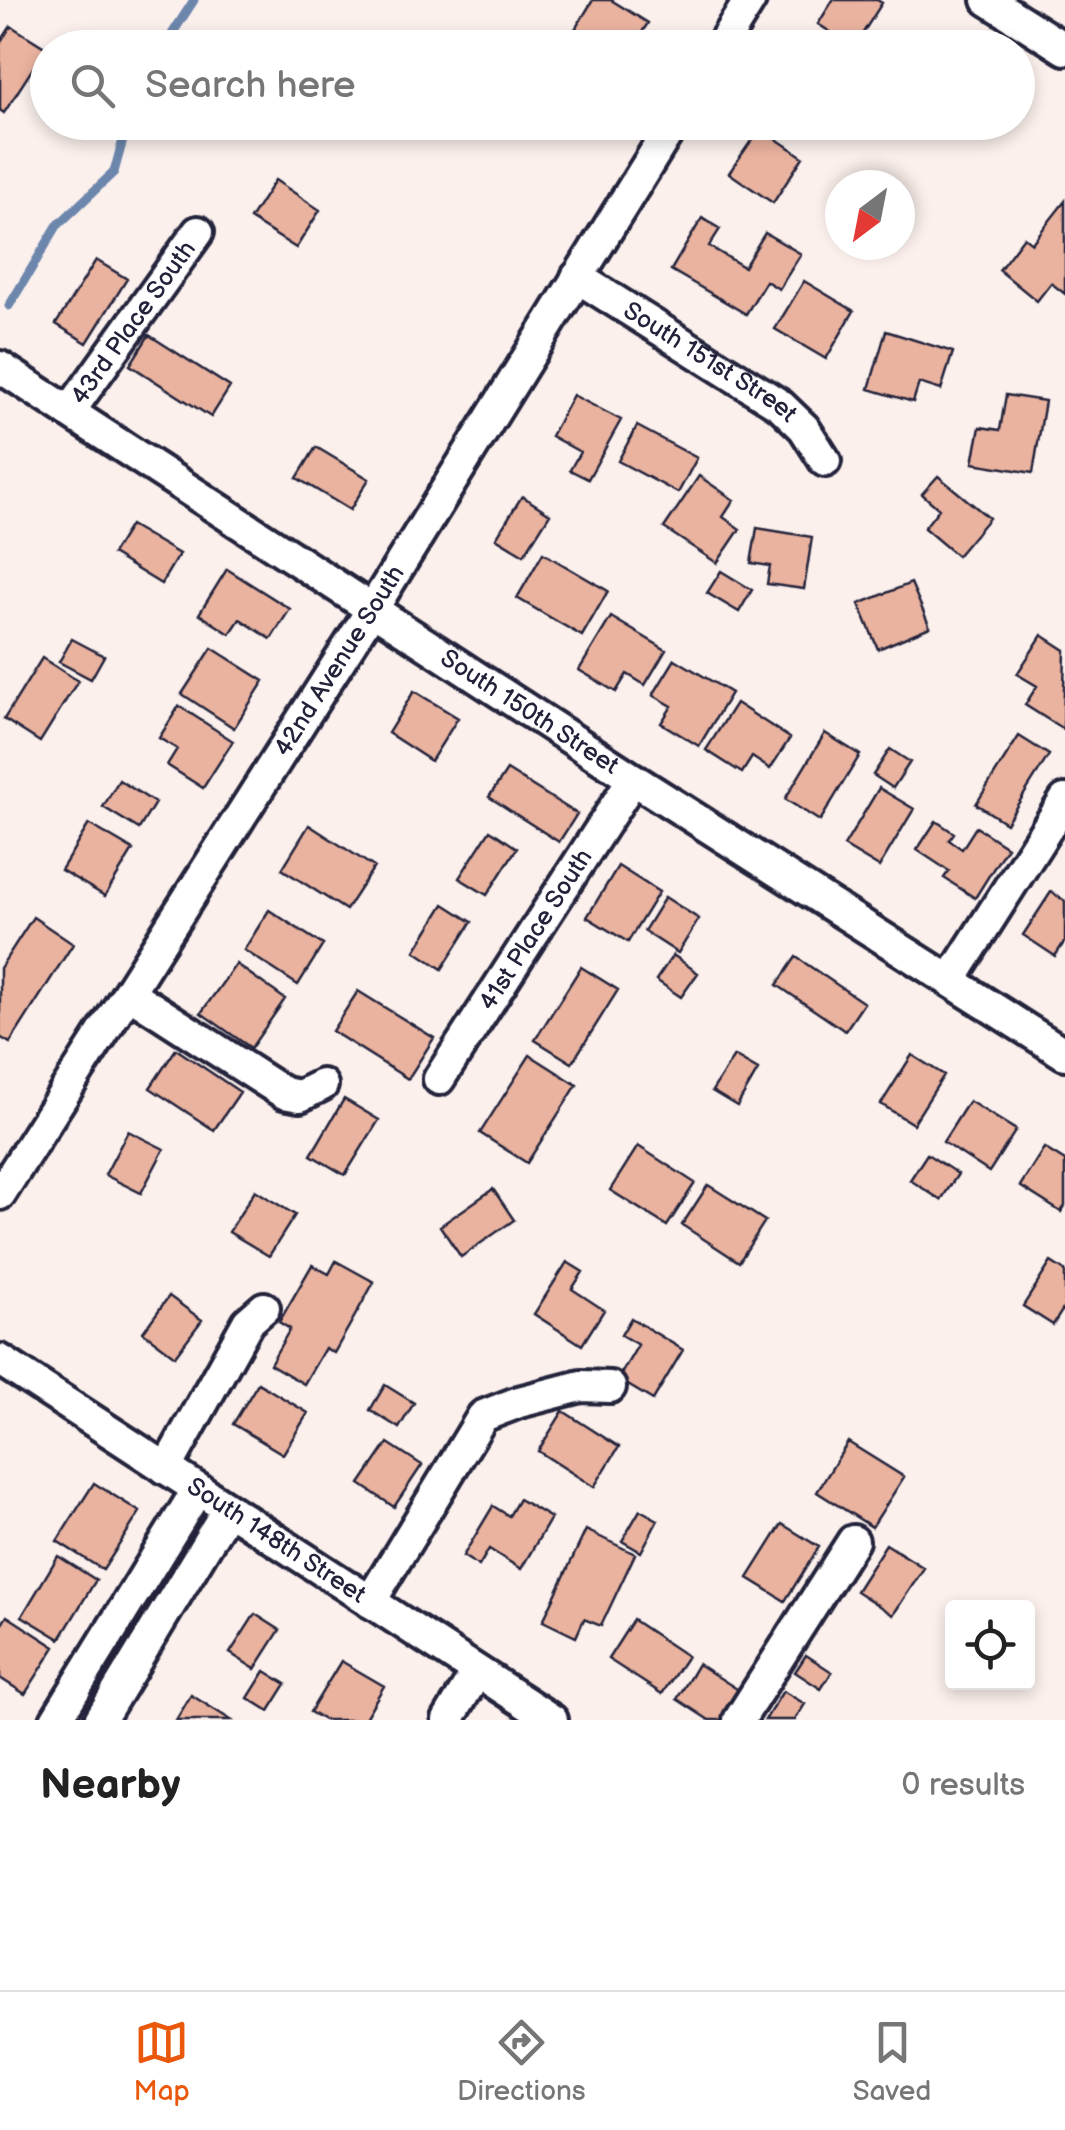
<!DOCTYPE html>
<style>
:root{--surface:#fff;--page:#f6f6f6;--text:#222;--muted:#767676;--line:#e0e0e0;--accent:#ea580c}
body{margin:0;font-family:"Balsamiq Sans",sans-serif;background:var(--page);color:var(--text)}
.controls{position:absolute;right:30px;bottom:30px;display:grid;overflow:hidden;border-radius:10px;box-shadow:0 5px 15px #0003}
.controls button{width:90px;height:90px;display:grid;place-items:center;padding:0;border:0;border-bottom:2px solid var(--line);background:var(--surface);color:var(--text);font:50px sans-serif}
.compass{position:absolute;left:825px;top:170px;width:90px;height:90px;border-radius:50%;background:var(--surface);box-shadow:0 5px 15px #0003;rotate:212deg}
.list{margin:0;padding:0;list-style:none}
h2{display:flex;justify-content:space-between;align-items:center;height:130px;margin:0;padding:0 40px;font-size:42px}
h2 small{font-size:32px;font-weight:400;color:var(--muted)}
.icon{flex:none;width:55px;height:55px;fill:none;stroke:currentColor;stroke-width:2;stroke-linecap:round;stroke-linejoin:round}
.map{position:relative;flex:none;width:1065px;height:1720px;overflow:hidden}
.search{position:absolute;background:var(--surface);box-shadow:0 5px 15px #0003;left:30px;right:30px;top:30px;height:110px;display:flex;align-items:center;gap:25px;box-sizing:border-box;padding:0 35px;border-radius:55px;color:var(--muted);font-size:38px}
.sheet{height:270px;background:var(--surface)}
nav{display:flex;justify-content:space-around;align-items:center;box-sizing:border-box;height:140px;border-top:2px solid var(--line);background:var(--surface);font-size:28px;color:var(--muted)}
nav a{display:grid;justify-items:center;gap:5px}
nav .on{color:var(--accent)}
.map>svg:first-child{display:block}
.lines{fill:none;stroke-linecap:round;stroke-linejoin:round}
.stream{stroke:#6c86ac;stroke-width:9}
.building{fill:#eab39f;stroke:#22223b;stroke-width:2.5}
.minor-casing{stroke:#22223b;stroke-width:38}
.minor{stroke:#fff;stroke-width:30}
.labels{text-anchor:middle;dominant-baseline:central;stroke-width:8;stroke-linejoin:round;paint-order:stroke}
.street-label{font-size:25px;fill:#22223b;stroke:#fff}
</style>
<div class="map">
<svg width="1065" height="1720" viewBox="0 0 1065 1720">
<rect width="100%" height="100%" fill="#fbf0ec"/>
<filter id="ink" filterUnits="userSpaceOnUse"><feTurbulence type="fractalNoise" baseFrequency=".01" numOctaves="2"/><feDisplacementMap in="SourceGraphic" scale="20" xChannelSelector="R" yChannelSelector="G"/><feConvolveMatrix kernelMatrix="1 2 1 2 8 2 1 2 1" color-interpolation-filters="sRGB"/></filter>
<g filter="url(#ink)">
<g class="lines">
<path class="stream" d="M163,48L194,0
M9,306L57,226L114,172L128,122"/>
</g>
<path class="building" d="M593,0H611L648,23L632,48H582L569,39Z
M833,0H877L882,3L854,47L818,24Z
M11,26L46,48L4,113L0,110V43Z
M760,128L803,157L773,203L729,173Z
M275,180L320,210L296,248L250,219Z
M1065,201V294L1051,283L1037,301L999,270L1024,237L1032,243Z
M702,218L720,229L709,246L744,267L765,233L801,254L779,289L766,281L746,314L671,270Z
M96,260L127,279L87,343L56,324Z
M804,281L854,311L826,359L775,329Z
M886,331L953,352L941,390L919,383L913,402L869,389Z
M149,335L230,387L211,417L130,365Z
M573,395L621,420L588,479L570,470L580,452L551,436Z
M1006,395L1045,401L1033,473L973,463L980,427L1000,430Z
M637,426L697,458L678,493L618,461Z
M316,447L369,479L350,510L297,478Z
M699,476L734,500L723,517L740,529L717,563L664,528Z
M938,476L989,518L957,556L924,528L939,509L922,494Z
M522,496L550,514L524,555L496,538Z
M130,525L179,554L161,584L112,554Z
M757,528L812,537L804,589L767,584L770,566L751,563Z
M543,553L608,591L582,636L517,598Z
M227,569L290,609L271,639L240,619L230,634L199,614Z
M721,571L752,590L739,612L707,593Z
M911,583L930,627L878,649L859,604Z
M611,617L666,650L645,685L627,674L616,692L579,670Z
M1042,635L1065,650L1063,729L1025,705L1037,686L1017,674Z
M72,639L104,656L91,679L59,662Z
M212,648L264,681L234,728L182,694Z
M42,658L78,681L40,742L4,719Z
M675,659L731,693L699,746L661,723L672,706L653,695Z
M414,691L458,718L431,761L388,733Z
M736,703L790,738L770,769L752,757L742,773L706,750Z
M179,706L233,741L203,788L167,765L177,749L159,738Z
M825,733L860,755L820,821L785,799Z
M1019,736L1049,755L1006,823L976,804Z
M890,749L910,762L893,788L873,775Z
M507,770L577,814L559,842L489,797Z
M119,780L155,803L139,829L103,807Z
M879,788L914,809L879,867L844,846Z
M936,821L954,833L949,840L962,849L976,827L1007,847L975,898L944,878L949,871L917,850Z
M89,824L133,850L105,896L61,870Z
M309,825L374,867L346,910L282,869Z
M490,830L517,848L487,895L459,878Z
M618,866L659,892L628,942L587,917Z
M1051,892L1065,901V941L1055,956L1023,935Z
M665,897L699,919L678,953L644,931Z
M444,904L472,922L442,969L415,951Z
M269,910L323,945L298,985L244,950Z
M33,917L73,944L10,1043L0,1037V968Z
M673,955L698,973L681,997L656,980Z
M796,957L864,1003L845,1031L777,985Z
M236,964L285,999L251,1048L201,1013Z
M581,967L618,990L572,1063L535,1040Z
M358,991L434,1038L408,1079L332,1031Z
M176,1049L240,1092L214,1130L150,1088Z
M530,1055L577,1085L527,1163L480,1133Z
M912,1055L944,1075L913,1124L881,1104Z
M734,1056L758,1070L737,1106L712,1091Z
M344,1099L379,1120L345,1175L311,1155Z
M969,1101L1016,1130L989,1172L943,1142Z
M128,1131L164,1149L141,1193L105,1175Z
M638,1146L695,1183L667,1226L610,1190Z
M1044,1148L1065,1161V1206L1061,1212L1020,1186Z
M927,1154L958,1174L941,1200L910,1180Z
M708,1185L765,1221L739,1262L682,1225Z
M493,1189L514,1220L461,1257L440,1226Z
M255,1190L295,1215L269,1256L229,1232Z
M336,1261L374,1282L334,1353L325,1348L304,1384L270,1364L290,1329L279,1322L312,1265L329,1274Z
M567,1262L583,1272L572,1289L604,1310L582,1345L534,1314Z
M1051,1262L1065,1271V1306L1053,1325L1023,1306Z
M169,1296L202,1320L175,1356L143,1332Z
M631,1318L683,1350L653,1400L618,1379L638,1345L621,1335Z
M258,1383L308,1413L283,1454L233,1424Z
M385,1385L414,1403L399,1428L370,1410Z
M563,1411L619,1447L594,1487L538,1451Z
M848,1442L904,1477L872,1527L817,1492Z
M388,1443L422,1465L394,1507L360,1484Z
M94,1483L140,1512L103,1570L57,1541Z
M519,1499L551,1518L521,1569L489,1549L479,1566L463,1556L493,1506L509,1516Z
M640,1510L658,1520L641,1552L622,1541Z
M782,1524L819,1547L785,1601L748,1578Z
M586,1530L635,1554L601,1626L584,1619L576,1637L543,1621Z
M886,1544L924,1568L893,1615L856,1591Z
M58,1556L96,1580L60,1639L22,1616Z
M255,1614L280,1630L255,1669L230,1653Z
M7,1616L55,1647L25,1694L0,1678V1627Z
M633,1620L687,1656L662,1694L608,1659Z
M806,1655L832,1672L821,1689L795,1672Z
M341,1661L384,1686L364,1720H324L310,1712Z
M698,1664L748,1696L732,1720H709L677,1699Z
M265,1671L286,1684L269,1711L248,1698Z
M783,1691L805,1704L795,1720H765Z
M191,1695L231,1720H176Z"/>
<g class="lines">
<g class="minor-casing">
<g id="minor">
<path d="M988,0L1065,49"/>
<path d="M720,48L750,0"/>
<path id="s1" d="M577,277L780,405L804,428L825,461"/>
<path id="s2" d="M0,367L633,779L1065,1054"/>
<path id="s3" d="M69,412L198,232"/>
<path d="M951,979L1065,800"/>
<path d="M129,993L284,1093L300,1096L322,1085"/>
<path id="s4" d="M439,1079L633,779"/>
<path id="s5" d="M0,1194L373,608L674,122"/>
<path id="s6" d="M0,1360L552,1720"/>
<path d="M166,1469L248,1322L264,1308"/>
<path d="M370,1602L483,1416L519,1402L581,1386L610,1387"/>
<path d="M56,1720L198,1489"/>
<path d="M100,1720L228,1509"/>
<path d="M448,1720L477,1672"/>
<path d="M739,1720L853,1541"/>
</g>
</g>
<use href="#minor" class="minor"/>
</g>
</g>
<g class="labels">
<g class="street-label">
<text stroke="none"><textPath href="#s3" startOffset="110">43rd Place South</textPath></text>
<text stroke="none"><textPath href="#s1" startOffset="158">South 151st Street</textPath></text>
<text stroke="none"><textPath href="#s5" startOffset="632">42nd Avenue South</textPath></text>
<text stroke="none"><textPath href="#s2" startOffset="632">South 150th Street</textPath></text>
<text stroke="none"><textPath href="#s4" startOffset="178">41st Place South</textPath></text>
<text stroke="none"><textPath href="#s6" startOffset="330">South 148th Street</textPath></text>
</g>
</g>
</svg>
<div class="controls">
<button><svg class="icon" aria-label="locate" viewBox="0 0 24 24"><circle cx="12" cy="12" r="6"/><path d="M12 2v4M12 18v4M2 12h4M18 12h4"/></svg></button>
</div>
<svg class="compass" viewBox="-18 -18 36 36"><path d="M0-13l5 13h-10z" fill="#e53935"/><path d="M0 13l5-13h-10z" fill="#767676"/></svg>
<div class="search"><svg class="icon" aria-label="search" viewBox="0 0 24 24"><circle cx="10" cy="10" r="6"/><path d="M15 15l6 6"/></svg>Search here</div>
</div>
<section class="sheet">
<h2>Nearby<small>0 results</small></h2>
<ul class="list">
</ul>
</section>
<nav>
<a class="on"><svg class="icon" aria-label="map" viewBox="0 0 24 24"><path d="M3 6l6-2 6 2 6-2v14l-6 2-6-2-6 2zM9 4v14M15 6v14"/></svg>Map</a>
<a><svg class="icon" aria-label="directions" viewBox="0 0 24 24"><path d="M12 3l9 9-9 9-9-9zM9 14v-3h6M13 9l2 2-2 2"/></svg>Directions</a>
<a><svg class="icon" aria-label="saved" viewBox="0 0 24 24"><path d="M7 4h10v16l-5-4-5 4z"/></svg>Saved</a>
</nav>
